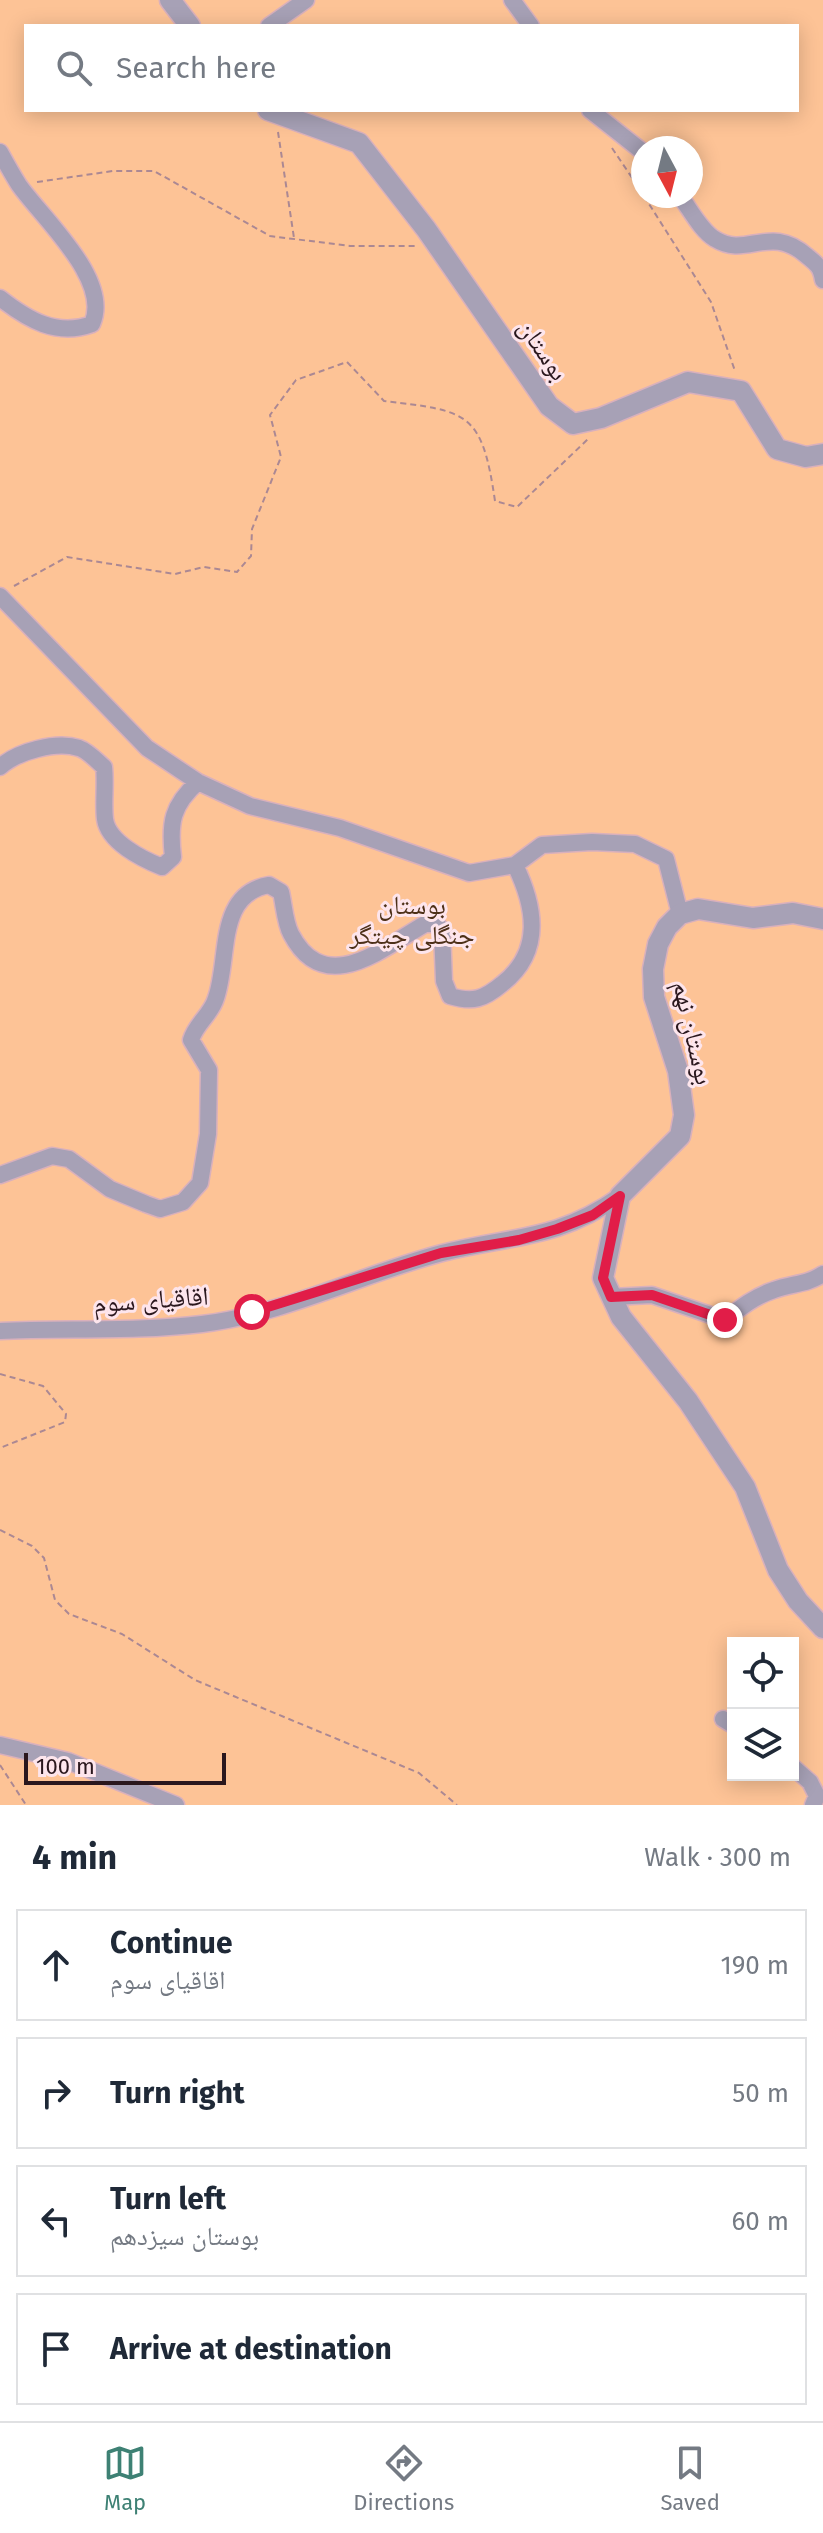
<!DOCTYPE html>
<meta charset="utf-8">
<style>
:root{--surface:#fff;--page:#f6f6f7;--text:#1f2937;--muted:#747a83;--line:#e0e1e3;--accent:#3e8174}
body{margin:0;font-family:"Fira Sans","Noto Naskh Arabic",sans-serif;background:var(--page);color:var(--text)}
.controls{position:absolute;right:24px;bottom:24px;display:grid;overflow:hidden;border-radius:0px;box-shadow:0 4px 20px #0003}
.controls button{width:72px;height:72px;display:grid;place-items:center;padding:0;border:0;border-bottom:2px solid var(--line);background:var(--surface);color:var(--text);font:40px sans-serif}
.compass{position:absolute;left:631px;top:136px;width:72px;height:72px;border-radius:50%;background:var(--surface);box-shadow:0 4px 20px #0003;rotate:173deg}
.scale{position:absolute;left:24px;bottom:20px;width:202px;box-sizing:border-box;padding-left:8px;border:4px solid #2a171d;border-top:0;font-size:22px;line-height:28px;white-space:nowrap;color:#2a171d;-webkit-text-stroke:6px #fde5ec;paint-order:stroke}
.stop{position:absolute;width:24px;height:24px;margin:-18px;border:6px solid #e11d48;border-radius:50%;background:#fff}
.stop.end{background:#e11d48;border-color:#fff;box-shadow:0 2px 8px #0008}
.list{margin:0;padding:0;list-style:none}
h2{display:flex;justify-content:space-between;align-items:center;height:104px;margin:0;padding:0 32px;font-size:34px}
h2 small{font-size:26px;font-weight:400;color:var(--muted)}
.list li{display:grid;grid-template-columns:52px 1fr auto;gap:24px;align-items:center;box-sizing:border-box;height:112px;margin:0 16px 16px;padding:0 16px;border:2px solid var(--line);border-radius:0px}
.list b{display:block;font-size:30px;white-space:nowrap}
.list p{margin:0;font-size:26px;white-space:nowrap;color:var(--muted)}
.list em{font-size:26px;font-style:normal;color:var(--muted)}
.icon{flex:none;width:44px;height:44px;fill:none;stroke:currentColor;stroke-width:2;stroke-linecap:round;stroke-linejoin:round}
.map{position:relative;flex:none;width:823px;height:1805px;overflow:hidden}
.search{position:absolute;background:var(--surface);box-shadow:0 4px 20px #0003;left:24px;right:24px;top:24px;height:88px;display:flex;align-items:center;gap:20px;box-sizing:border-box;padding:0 28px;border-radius:0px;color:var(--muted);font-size:30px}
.sheet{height:616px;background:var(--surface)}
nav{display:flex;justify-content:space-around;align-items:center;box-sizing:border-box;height:112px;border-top:2px solid var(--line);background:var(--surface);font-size:22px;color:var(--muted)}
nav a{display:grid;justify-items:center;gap:4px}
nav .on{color:var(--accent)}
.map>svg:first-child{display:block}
.green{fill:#fdc396;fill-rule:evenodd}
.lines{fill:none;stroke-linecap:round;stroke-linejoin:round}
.minor-casing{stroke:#d9b0bc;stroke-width:19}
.tertiary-casing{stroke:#d9b0bc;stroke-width:23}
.path{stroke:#ab8893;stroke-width:2;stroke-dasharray:6 4;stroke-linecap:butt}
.minor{stroke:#a7a1b6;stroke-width:16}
.tertiary{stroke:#a7a1b6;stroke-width:20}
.route{stroke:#e11d48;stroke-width:10}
.labels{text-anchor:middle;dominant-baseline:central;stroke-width:6;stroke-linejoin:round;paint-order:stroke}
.street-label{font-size:26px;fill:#2a171d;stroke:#fde5ec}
.park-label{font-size:26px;fill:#4d3018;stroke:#fde5ec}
</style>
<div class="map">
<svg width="823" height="1805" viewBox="0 0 823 1805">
<rect width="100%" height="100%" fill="#ffd1df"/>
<path class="green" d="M0,0H823V1805H0ZM26,26H797V110H26ZM643,148H691V196H643ZM733,1643H793V1775H733Z"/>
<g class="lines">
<g class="minor-casing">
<path id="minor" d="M512,0L531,26
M269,26L306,0
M590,110L643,152
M0,152C6,163 12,174 19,185C43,219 112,280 92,324C57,337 28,320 0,298
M680,196C690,209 701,231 715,239C747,259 770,223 807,256C817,264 821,267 823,280
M0,596L147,748L198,782L250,806L340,828L469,873L515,865
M0,767C18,751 56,741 79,748C88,751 97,761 104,767C106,784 103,802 105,819C108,842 142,859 162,867L173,857C169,823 172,805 198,782
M0,1175L52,1156L69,1159L110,1189L146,1204L160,1209L183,1202L200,1183L208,1134L209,1070L191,1040C196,1023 211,1015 216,998C230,958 216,894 269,885L281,892C284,905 285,923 291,934C325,999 383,948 425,924H436L442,930L444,981L450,996C473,1003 484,999 502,984C543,952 536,908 515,865L542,845L592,842L635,844L666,859L680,914
M611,1297L652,1295L725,1320C740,1308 755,1296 774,1290C793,1283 806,1285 823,1274
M0,1331C66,1328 136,1332 202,1324C284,1314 362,1274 442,1253C512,1235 556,1241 620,1196
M723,1719L733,1725
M0,1745L68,1761L176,1805
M793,1767L810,1782L817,1796L813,1805"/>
</g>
<g class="tertiary-casing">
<path id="tertiary" d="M170,0L190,26
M268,110L359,143L426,229L549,406L573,424L601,418L688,382L741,391L777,449L806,457L823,454
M823,919L793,913L753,918L698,909L680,914L667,927L658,944L653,969L654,997L678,1071L684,1115L680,1136L620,1196L603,1278L621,1317L688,1401L745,1487L778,1570L798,1601L823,1628"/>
</g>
<path class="path" d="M278,132L294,238
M612,148L643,194
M37,182L113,171H154L270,236L350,246H417
M644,196L711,302L735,371
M14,586L67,557L175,574L204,567L237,572L251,556L252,529L281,457L270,415L296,380L347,362L384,401C469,411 482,412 495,501L517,507L588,439
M0,1374L43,1386L66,1414L65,1422L0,1448
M0,1530L32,1546L44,1558L55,1600L69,1614L122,1634L195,1680L419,1773L457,1805
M0,1765L26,1805"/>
<use href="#minor" class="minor"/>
<use href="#tertiary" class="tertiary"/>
</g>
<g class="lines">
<path class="route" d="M252,1312L441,1253L519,1240L557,1229L593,1215L620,1196L603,1278L611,1297L652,1295L725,1320"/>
</g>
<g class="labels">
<g class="street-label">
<text transform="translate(543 350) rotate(56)">بوستان</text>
<text transform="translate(693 1033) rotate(77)">بوستان نهم</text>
<text transform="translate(151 1300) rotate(-4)">اقاقیای سوم</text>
</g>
<g class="park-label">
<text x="412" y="905">بوستان<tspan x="412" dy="30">جنگلی چیتگر</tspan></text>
</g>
</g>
</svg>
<div class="controls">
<button><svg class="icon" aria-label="locate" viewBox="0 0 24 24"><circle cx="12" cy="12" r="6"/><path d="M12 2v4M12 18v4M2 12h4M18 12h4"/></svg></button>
<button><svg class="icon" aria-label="layers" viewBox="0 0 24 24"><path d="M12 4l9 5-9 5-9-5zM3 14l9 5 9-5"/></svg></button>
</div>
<svg class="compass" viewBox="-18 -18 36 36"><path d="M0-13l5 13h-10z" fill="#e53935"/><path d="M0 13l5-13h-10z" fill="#747a83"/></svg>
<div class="scale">100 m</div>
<div class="stop" style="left:252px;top:1312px"></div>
<div class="stop end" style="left:725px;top:1320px"></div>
<div class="search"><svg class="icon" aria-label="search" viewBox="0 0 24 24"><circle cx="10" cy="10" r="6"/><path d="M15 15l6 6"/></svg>Search here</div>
</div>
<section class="sheet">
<h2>4 min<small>Walk · 300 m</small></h2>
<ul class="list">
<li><svg class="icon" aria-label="ahead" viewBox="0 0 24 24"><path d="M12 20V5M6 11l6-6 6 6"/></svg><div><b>Continue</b><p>اقاقیای سوم</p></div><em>190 m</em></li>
<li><svg class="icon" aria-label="right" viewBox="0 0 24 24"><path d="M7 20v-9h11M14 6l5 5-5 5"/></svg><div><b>Turn right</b></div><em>50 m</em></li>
<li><svg class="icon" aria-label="left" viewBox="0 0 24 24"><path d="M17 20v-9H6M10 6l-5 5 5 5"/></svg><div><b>Turn left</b><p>بوستان سیزدهم</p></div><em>60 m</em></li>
<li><svg class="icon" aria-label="arrive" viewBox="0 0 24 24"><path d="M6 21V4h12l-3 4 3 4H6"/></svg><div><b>Arrive at destination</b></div></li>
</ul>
</section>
<nav>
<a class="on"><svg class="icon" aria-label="map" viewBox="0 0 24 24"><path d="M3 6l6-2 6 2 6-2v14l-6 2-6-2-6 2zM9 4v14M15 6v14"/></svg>Map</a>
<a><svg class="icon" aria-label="directions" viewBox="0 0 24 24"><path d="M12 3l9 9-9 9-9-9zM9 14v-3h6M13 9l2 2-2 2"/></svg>Directions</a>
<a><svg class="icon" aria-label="saved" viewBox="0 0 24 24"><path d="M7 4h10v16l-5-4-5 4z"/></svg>Saved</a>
</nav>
